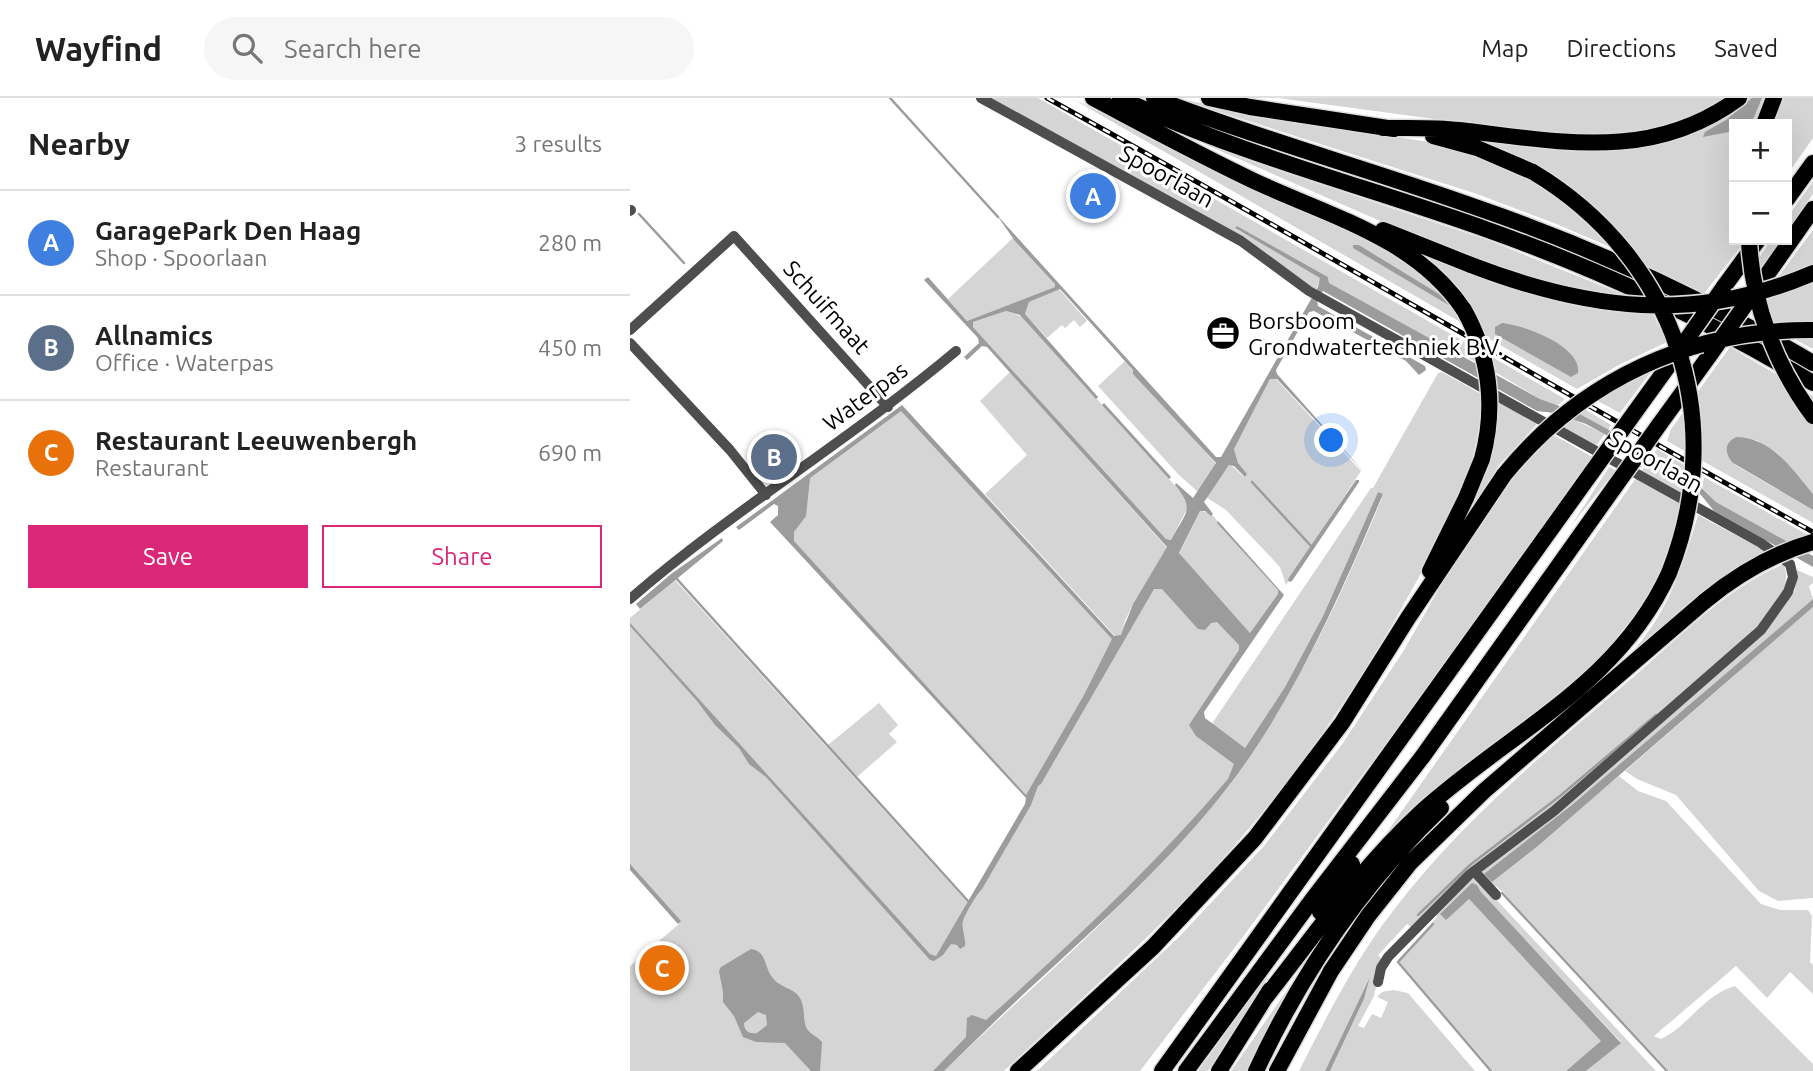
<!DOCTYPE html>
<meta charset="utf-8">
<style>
:root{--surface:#fff;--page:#f6f6f6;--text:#222;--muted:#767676;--line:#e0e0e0;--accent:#db2777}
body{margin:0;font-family:Ubuntu,sans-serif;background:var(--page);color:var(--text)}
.controls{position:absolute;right:21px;top:21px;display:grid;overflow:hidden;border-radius:0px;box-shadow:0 7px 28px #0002}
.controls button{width:63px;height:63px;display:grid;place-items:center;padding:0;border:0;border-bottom:2px solid var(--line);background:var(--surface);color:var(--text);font:35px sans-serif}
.you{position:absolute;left:702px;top:343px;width:24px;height:24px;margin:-18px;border:5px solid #fff;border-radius:50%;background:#1a73e8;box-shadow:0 0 0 10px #1a73e833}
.badge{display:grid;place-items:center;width:46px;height:46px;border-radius:50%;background:var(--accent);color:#fff;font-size:23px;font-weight:700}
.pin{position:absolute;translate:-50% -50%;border:4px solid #fff;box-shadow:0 2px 7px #0006}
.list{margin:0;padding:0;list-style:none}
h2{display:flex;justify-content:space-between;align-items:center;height:91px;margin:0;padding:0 28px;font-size:30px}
h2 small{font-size:23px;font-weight:400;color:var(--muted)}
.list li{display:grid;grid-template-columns:46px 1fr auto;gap:21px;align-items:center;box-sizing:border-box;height:105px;padding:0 28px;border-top:2px solid var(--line)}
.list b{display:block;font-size:26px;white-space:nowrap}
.list p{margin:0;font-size:23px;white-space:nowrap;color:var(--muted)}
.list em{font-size:23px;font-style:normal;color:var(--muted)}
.actions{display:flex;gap:14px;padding:21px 28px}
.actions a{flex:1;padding:16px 0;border:2px solid var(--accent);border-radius:0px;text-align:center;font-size:24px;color:var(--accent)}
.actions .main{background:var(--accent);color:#fff}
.icon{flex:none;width:38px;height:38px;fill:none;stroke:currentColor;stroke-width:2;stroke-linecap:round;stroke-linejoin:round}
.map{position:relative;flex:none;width:1183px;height:973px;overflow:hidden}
header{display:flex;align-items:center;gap:42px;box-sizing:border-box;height:98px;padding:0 35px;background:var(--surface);border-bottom:2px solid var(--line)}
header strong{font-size:33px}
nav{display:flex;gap:38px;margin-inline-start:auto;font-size:24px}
.search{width:490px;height:63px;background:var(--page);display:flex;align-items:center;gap:18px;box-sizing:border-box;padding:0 24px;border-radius:38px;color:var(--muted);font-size:26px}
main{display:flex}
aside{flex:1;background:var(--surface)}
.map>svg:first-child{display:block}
.green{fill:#d5d5d5}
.water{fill:#9c9c9c;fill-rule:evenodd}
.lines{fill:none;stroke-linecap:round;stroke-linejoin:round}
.stream{stroke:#9c9c9c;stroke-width:2.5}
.highway-casing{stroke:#dbdbdb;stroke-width:19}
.minor{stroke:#4e4e4e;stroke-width:10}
.highway{stroke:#000;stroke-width:16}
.rail-casing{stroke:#000;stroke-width:5}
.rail{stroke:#fff;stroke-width:2.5;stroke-dasharray:8;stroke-linecap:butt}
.highway-bridge-casing{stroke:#dbdbdb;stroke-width:19;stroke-linecap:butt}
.highway-bridge{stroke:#000;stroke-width:16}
.labels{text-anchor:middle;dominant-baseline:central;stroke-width:6;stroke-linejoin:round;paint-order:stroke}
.street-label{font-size:23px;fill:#000;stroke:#fff}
.poi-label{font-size:23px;fill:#000;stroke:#fff;text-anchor:start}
</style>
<header>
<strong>Wayfind</strong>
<div class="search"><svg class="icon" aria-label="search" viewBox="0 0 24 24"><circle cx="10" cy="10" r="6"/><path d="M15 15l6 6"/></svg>Search here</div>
<nav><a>Map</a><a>Directions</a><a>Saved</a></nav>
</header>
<main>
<aside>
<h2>Nearby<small>3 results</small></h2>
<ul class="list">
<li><span class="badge" style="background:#3f7fe0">A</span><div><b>GaragePark Den Haag</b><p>Shop · Spoorlaan</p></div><em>280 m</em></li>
<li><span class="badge" style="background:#5c6f8a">B</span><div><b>Allnamics</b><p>Office · Waterpas</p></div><em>450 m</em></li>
<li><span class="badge" style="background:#e8710a">C</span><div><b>Restaurant Leeuwenbergh</b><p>Restaurant</p></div><em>690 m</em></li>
</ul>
<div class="actions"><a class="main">Save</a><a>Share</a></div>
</aside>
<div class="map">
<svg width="1183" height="973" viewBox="0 0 1183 973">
<rect width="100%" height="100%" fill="#fff"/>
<path class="green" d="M362,0H408L840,247L846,264L771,226L699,185L698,179L607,128L606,131L691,179L686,192Z
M441,0L605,81L679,110L789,169L819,202L729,147H723L724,150L825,211L832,225Z
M546,0L619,15L817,47L834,52L900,81L908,67L850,42L990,50L1114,0H1137L1127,26H1104V142H1116L1073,197L987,152L924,125L847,96Z
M648,0H1097L1081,11L1033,31L966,39L879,31Z
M1149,0H1183V40L1157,77V26H1139Z
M534,11L837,112L1003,178L1011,191L648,58Z
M547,34L623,64L858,142L1007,202L892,180L773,133Z
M1183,83V96L1157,133V120Z
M1183,132V251L1123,219L1145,183Z
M384,139L426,187L425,189L337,223L318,201Z
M1141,142H1151L1127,175L1126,164Z
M801,160C873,187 946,217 1023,216L1037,244L989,267L947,291L856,239L835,201L800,162Z
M429,191L457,223L450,229L444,222L435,230L432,227L417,240L395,216L399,204Z
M376,213L393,219L558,402V409L541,442L536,441L343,229V224Z
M1100,249L1183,298V396L1147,355L1126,342L1097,354L1101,363L1107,368L1183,412V425L1037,343L1041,331Z
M862,259L935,301L927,308L910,301L865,274Z
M495,263L586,366L568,394L548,376L468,288Z
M1024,270L990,315L966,302Z
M380,274L537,450L503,506L492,529L540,455L620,542L570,617L614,663L600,682L508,784L311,973H0V868L50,825L0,770V520L45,482L338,805L306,858L300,856L301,860L308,859L398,706V700L146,426L156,395L272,309L488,543L491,538H485L355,396L397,357L350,303Z
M812,274L851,296C852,365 817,429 784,488C733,581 674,668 604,748C534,829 452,899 374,973H314C401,889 498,808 575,715C638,640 685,554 724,465C734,442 745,419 753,396L748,394L693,518L655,589L615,650L581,627L741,390H743L808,275Z
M640,281H646L731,373L656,487L650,469L596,412L576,399L600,366L614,379L617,377L608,365L604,351Z
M868,303L908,325L869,367L834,424L856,372L865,334Z
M953,310L981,327L978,332L948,315Z
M940,320L975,336L966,348L930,328Z
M922,336L966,361L612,840L510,973H407L550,838L634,748L713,645L774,552L825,463L887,372Z
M1027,351L1056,368V375L1023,356Z
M1020,361L1055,381L1052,400L1011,374Z
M979,369L986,372L941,428Z
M1074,379L1178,437L1156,444L1086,404L1072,390Z
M1006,380L1052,407C1037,457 1022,504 988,544C979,555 968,565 957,575L729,774Z
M570,413C577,413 587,419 588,425L648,492V496L620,535L549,456Z
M1068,417L1136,453L1097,476L991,565C999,556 1009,547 1016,537C1042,502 1056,458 1068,417Z
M1154,466C1163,494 1140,512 1125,534L782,830L777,826L748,857L752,862L744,898L728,928L734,930L742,916L751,920L758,904L747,899L752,894L763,892L778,895L845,973H700L734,901L740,879L695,973H669C697,918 725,862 763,813C830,724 918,652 1002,580C1050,539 1096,490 1154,466Z
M1167,472L1183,479V485L1179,488L1183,501L943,706L855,776L865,787L862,784L989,678L1008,693L1036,703L1131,806L1150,812H1178L1182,818L1180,864L1183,867V896L1160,874L1137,900L1106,868L1024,938L1031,941C1059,928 1073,897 1105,888L1183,966V973H1039L873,794L866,788L861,789L853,779L851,772L1142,525L1165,492Z
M1183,509V800L1148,803L1129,793L1046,697L1007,681L995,673Z
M249,605L268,627L259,636L267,644L227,679L198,647Z
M844,780L849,783L1026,973H956L991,944L850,794L847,787L816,822L838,800L972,943L936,973H863L768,862L807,819V814L837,783Z
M646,866L578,973H568Z
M662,885L666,888L624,973H601Z"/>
<path class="water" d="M1122,0H1132L1121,26H1104V33L1073,39L1075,34L1096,22Z
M366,116L586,359H591L688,189L690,180L605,130L607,128L698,179L699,185L910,301L948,315L1041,366L1056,375L1086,404L1183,458V469L1084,413L1071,397L1047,376L956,326L933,318V316L907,313L693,193L687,201L688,208L795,268L796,272L789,277L776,263L684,213L679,214L646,272L647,276L734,374L647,281H640L604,351L608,365L617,376L615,379L604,368L599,367L574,404L583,416L581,418L575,413H570L549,455L620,535L648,496V492L587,425L588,423L654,497L574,614L575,620L615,650L655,589L693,518L748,394L753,396C715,486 676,575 621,657C563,742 485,812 410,881C377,911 346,942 314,973H303L336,939L337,920L342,917L356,922C441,846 524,768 598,681L604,666L566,638L559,627L609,552V547L587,524L581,525L575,532L568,531L532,491H524L411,686L408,688L401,707L352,791C346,797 335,816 333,823C331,830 336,840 335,848L330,851L327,847L321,846L313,857L304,863L300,862L136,679L119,666L109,650L85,627L67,603L0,528V525L300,856L306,858L395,706L396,700L140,424L148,417V408L144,406L109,432L106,429L272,307L484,538L491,537L503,506L537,449L357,249L352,248L337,262L334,259L349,245L348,240L294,182L298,179L337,223L425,189V186L385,143ZM430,191L503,272V276L586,365L563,400L546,385L545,387C566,412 555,415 541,442L536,441L343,229V224L376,213L390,217L466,301L468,299L395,216L399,204ZM271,313L482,541L454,597L396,697L164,443V434L176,418L180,380Z
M723,147H729L819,202L825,211L723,150Z
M872,225C893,227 952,248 948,275L941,279L865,236V229Z
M474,305L541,379L539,381L472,307Z
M1107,339C1142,340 1162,371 1183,396V412L1103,365C1094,355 1094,344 1107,339Z
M726,382H729V384L662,483L659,484L658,481Z
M92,440L93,443L10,511L6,506L41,476Z
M1183,501V509L909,747L862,784L854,776L943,706Z
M0,766L51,823L48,826L0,772Z
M842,785L847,787L851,794L991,945L956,973H936L971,943L839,801L816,822L810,816Z
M121,851C137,853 134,869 142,879C150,891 165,889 171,902C175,911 173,921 176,929C179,936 187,938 192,944L190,973H181L155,945L126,944L113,939L104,918L93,904V894L89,873L91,869ZM128,914L136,917L137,927L127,935C120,936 114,934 114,925Z
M740,879L734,901L700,973H695Z"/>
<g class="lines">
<path class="stream" d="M260,0L368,119
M9,116L54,165
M622,384L681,448
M46,480L338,803
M872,795L1037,973
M788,817L840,767L930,698L1026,617
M803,826L768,864L861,973"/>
<g class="highway-casing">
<path id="highway" d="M463,0C516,28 569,57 624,83C699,118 786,140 834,212
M490,0C608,56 735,88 858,132C971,172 1081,224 1183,285
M524,0C632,42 743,72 851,111C967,151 1077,203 1183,265
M579,0L620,9L764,31
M1134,26L1144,0
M753,30C778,30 804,29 829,32C929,43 1021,65 1109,0
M803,38L847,50L903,74
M1157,101L1183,65
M753,132L841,167
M1093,190L1128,142
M1120,201L1183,111
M1005,314L1052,249
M1029,327L1082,254
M800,473L836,400L852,361
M690,814L722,766
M635,900C684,838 730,771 789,716C877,635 987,589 1039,475
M388,973L523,849L625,740L712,625L778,520L874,377
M532,973L962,374
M556,973L682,802L793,658L986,387
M589,973L640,892
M626,973C672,874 732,786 811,710
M647,973L701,873L738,818L780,765L854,693L1075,503"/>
</g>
<path class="minor" d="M351,0L611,143L679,193L1131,445L1160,466L1163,479L1158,494L1131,532L924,713L839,777L758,859L751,870L748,884
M0,113L1,112
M0,232L104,138L258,309
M0,245L100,352L136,397
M0,501C103,412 221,341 326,253
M844,773L866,797"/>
<use href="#highway" class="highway"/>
<g class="rail-casing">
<path id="rail" d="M417,0C674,142 927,292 1183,434"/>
</g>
<use href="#rail" class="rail"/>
<g class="highway-bridge-casing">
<path id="highway-bridge" d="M903,74C1045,159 1100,321 1039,475
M1119,142C1122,205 1145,267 1183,318
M841,167C958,212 1065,226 1183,175
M834,212C860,258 866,310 852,361
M1057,241L1093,190
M1082,254L1118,203
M962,374L1005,314
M874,377C951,282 1061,231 1183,232
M986,387L1029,327
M1075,503C1108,476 1142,456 1183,444"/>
</g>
<use href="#highway-bridge" class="highway-bridge"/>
</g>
<defs>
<g id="office-disc" transform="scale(1.75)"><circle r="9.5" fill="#000" stroke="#fff"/><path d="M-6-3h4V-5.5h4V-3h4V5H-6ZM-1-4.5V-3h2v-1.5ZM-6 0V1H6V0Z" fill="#fff"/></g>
</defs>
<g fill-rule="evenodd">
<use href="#office-disc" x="593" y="235"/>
</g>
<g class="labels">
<g class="street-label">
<text transform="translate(537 78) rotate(29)">Spoorlaan</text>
<text transform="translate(197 209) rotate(48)">Schuifmaat</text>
<text transform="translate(235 298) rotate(-37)">Waterpas</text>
<text transform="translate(1026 363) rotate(29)">Spoorlaan</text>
</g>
<g class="poi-label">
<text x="618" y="222">Borsboom<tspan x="618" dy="26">Grondwatertechniek B.V.</tspan></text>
</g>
</g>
</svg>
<div class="controls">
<button>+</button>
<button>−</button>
</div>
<div class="you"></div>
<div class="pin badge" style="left:463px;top:98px;background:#3f7fe0">A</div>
<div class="pin badge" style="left:144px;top:359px;background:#5c6f8a">B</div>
<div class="pin badge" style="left:32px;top:870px;background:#e8710a">C</div>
</div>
</main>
